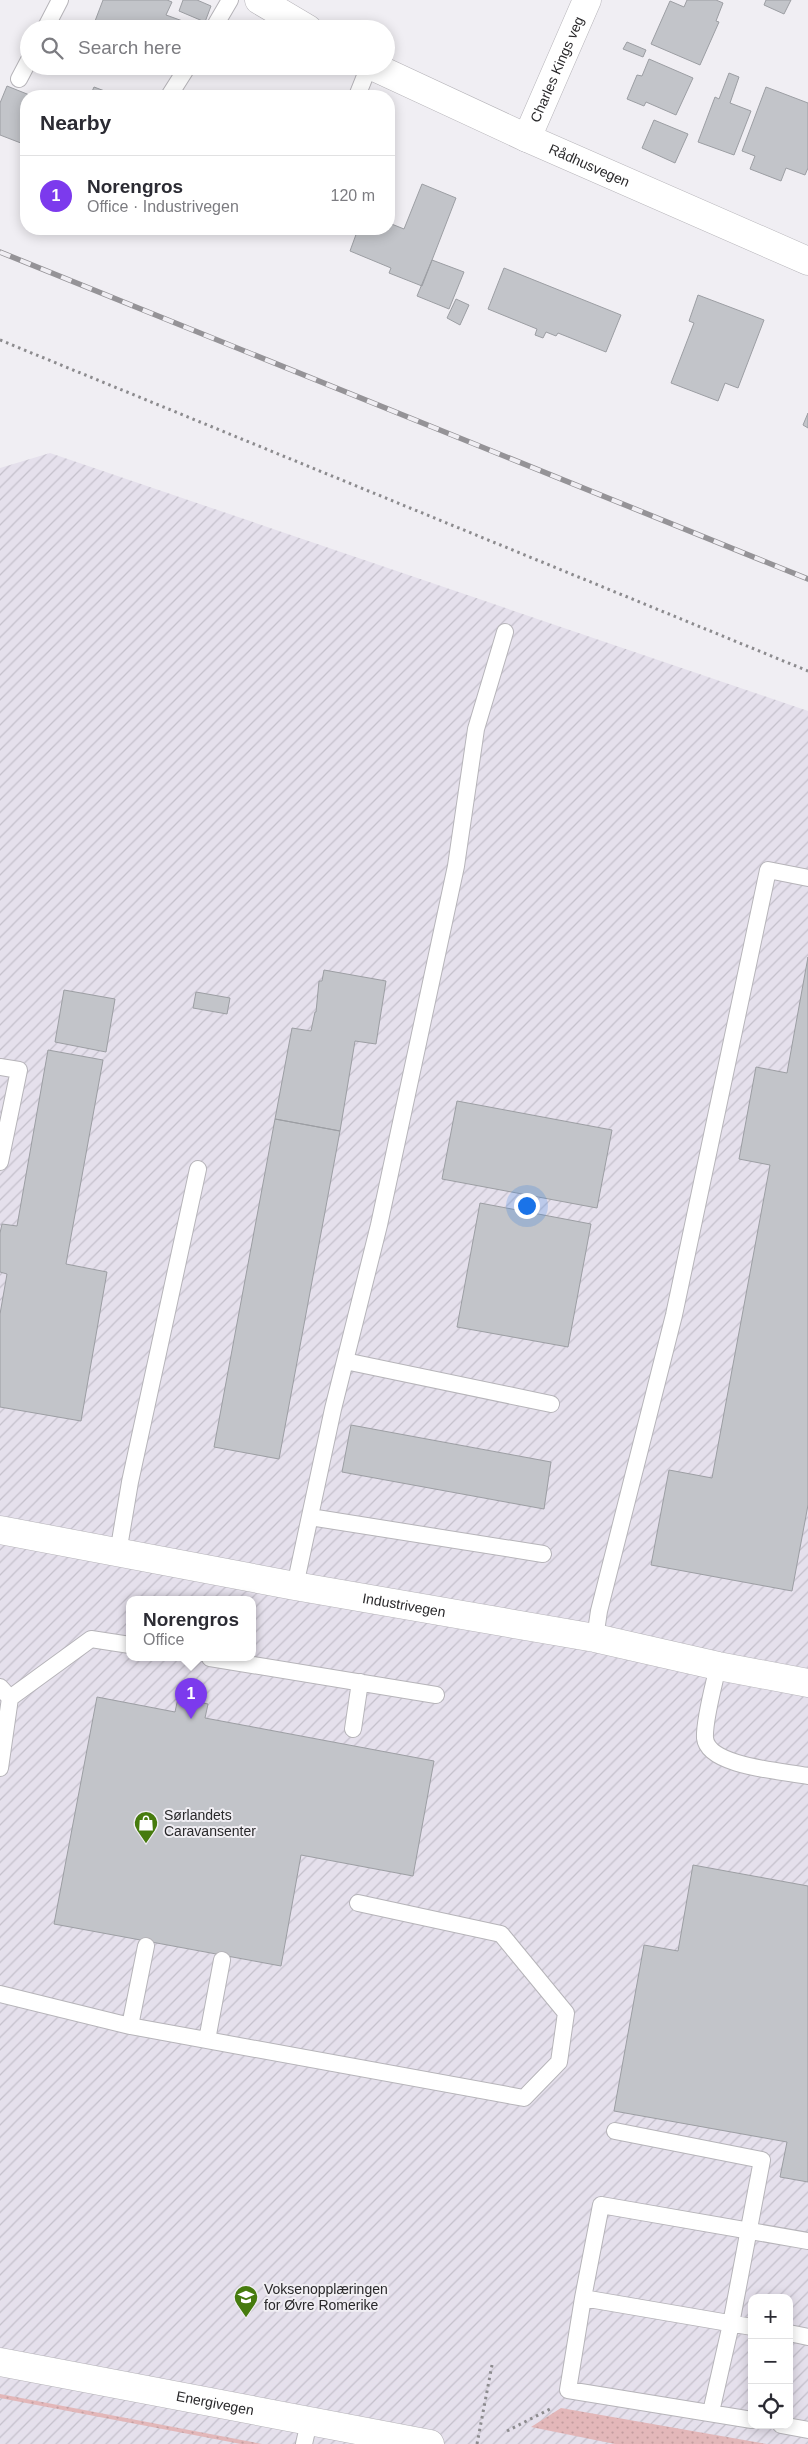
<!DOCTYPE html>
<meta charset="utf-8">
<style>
:root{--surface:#fff;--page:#f2f2f3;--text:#2b2b33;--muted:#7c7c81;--line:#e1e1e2;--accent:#7c3aed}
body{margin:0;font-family:Helvetica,sans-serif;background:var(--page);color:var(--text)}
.controls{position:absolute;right:15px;bottom:15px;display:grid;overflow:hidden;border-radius:10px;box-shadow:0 2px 12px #0003}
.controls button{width:45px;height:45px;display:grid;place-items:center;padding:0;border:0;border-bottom:1px solid var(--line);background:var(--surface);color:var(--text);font:25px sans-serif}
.you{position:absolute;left:526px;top:1205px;width:18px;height:18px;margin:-12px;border:4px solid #fff;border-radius:50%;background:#1a73e8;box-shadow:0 0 0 8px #1a73e833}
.badge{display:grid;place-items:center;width:32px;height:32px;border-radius:50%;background:var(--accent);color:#fff;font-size:16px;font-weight:700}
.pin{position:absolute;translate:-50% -41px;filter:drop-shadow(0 1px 2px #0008)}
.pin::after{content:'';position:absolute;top:26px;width:18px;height:15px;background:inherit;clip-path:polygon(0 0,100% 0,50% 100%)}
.popup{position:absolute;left:126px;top:1596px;width:130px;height:65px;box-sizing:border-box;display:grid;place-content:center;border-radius:10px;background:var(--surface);filter:drop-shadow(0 1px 4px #0005);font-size:16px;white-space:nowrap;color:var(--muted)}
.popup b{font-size:19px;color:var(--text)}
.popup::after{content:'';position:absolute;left:50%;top:100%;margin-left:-10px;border:10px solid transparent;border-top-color:var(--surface)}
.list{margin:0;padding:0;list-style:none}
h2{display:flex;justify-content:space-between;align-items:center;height:65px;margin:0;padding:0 20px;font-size:21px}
h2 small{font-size:16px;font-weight:400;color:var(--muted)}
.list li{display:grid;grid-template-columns:32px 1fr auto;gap:15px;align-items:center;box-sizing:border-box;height:80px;padding:0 20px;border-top:1px solid var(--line)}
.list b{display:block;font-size:19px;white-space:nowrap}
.list p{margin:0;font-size:16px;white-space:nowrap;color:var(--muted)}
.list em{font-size:16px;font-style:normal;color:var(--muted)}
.icon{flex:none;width:28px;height:28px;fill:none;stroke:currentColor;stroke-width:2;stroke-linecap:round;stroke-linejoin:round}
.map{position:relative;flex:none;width:808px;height:2444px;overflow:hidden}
.search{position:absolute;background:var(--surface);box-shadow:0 2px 12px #0003;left:20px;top:20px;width:375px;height:55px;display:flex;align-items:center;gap:12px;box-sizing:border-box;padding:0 18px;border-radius:28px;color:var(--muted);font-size:19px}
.panel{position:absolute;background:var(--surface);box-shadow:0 2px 12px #0003;left:20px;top:90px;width:375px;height:145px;border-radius:20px}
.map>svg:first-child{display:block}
.industrial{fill:url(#industrial-furrows);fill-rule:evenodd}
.grass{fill:url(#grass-dots)}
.building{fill:#c2c4c9;stroke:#9c9ea3}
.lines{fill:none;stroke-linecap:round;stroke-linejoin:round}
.service-casing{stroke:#b6b4b9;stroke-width:18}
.minor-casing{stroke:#b6b4b9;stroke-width:29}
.path{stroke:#8c8b8e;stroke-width:3;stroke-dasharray:2.5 4;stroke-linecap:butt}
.service{stroke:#fff;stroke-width:16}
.minor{stroke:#fff;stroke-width:28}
.rail-casing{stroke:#959397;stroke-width:5.5}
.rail{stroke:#f0eef3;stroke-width:4;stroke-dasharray:11;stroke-linecap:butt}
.labels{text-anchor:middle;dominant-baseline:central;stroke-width:4;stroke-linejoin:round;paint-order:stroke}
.street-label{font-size:14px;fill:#29282a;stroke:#f0eef3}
.poi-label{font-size:14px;fill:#29282a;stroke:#f0eef3;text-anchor:start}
</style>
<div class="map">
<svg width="808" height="2444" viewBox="0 0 808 2444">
<defs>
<pattern id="industrial-furrows" width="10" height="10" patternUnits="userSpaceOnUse" patternTransform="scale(1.25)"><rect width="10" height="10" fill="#e5e0ec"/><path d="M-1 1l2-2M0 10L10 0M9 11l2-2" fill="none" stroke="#c4c0cb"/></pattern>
<pattern id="grass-dots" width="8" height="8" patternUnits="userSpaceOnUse" patternTransform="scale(1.25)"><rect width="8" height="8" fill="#e3b7b9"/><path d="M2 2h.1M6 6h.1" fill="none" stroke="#c39d9f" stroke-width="1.8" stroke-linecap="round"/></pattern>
</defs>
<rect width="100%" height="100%" fill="#f0eef3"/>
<path class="industrial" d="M50,453L808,711V2444H0V468ZM130,1600H252V1658H130ZM752,2298H789V2425H752Z"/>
<path class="grass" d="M0,2394L262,2444H241L0,2398Z
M561,2408L767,2444H615L531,2427Z"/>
<path class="building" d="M103,0H167L172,2L166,15L191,24L189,29H92Z
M183,0H197L211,6L205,22L179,11Z
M687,0H716L723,3L716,21L719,22L700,65L651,44L670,1L684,7Z
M766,0H791L784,14L764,5Z
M627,42L646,50L643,57L623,49Z
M649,59L693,78L676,115L646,102L644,106L627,99L637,75L642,76Z
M154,66H173L171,73Z
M729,73L739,77L730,103L751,111L734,155L698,142L715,97L719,99Z
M7,86L32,96H26V145L0,135V103Z
M94,87L118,96H90Z
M766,87L808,103V168L805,175L786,168L781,181L750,169L755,156L742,151Z
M654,120L688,134L675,163L642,148Z
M422,184L456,198L422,286L389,273L391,268L350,251L358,229H389V223L404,229Z
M432,260L464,272L449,309L417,296Z
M504,268L621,315L606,352L558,333L556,336L546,332L543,338L535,335L537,329L488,309Z
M698,295L764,320L738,388L725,383L718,401L671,383L694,323L689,321Z
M456,299L469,305L460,325L447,318Z
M808,413V428L803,425Z
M808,957V1505L792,1591L651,1565L669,1470L712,1478L770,1165L739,1159L756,1067L787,1073Z
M324,970L386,981L376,1044L355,1041L340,1131L275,1119L292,1028L311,1031L315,1012H316L319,981H322Z
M64,990L115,999L106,1052L55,1042Z
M196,992L230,998L227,1014L193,1008Z
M48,1050L103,1060L66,1264L107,1272L81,1421L0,1407V1314L7,1274L0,1272V1233L2,1224L17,1226Z
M457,1101L612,1130L597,1208L442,1179Z
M275,1119L340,1131L279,1459L214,1447Z
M480,1203L591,1224L568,1347L457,1327Z
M351,1425L551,1462L544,1509L342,1472Z
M97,1697L175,1712L178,1698L194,1701L208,1704L205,1718L434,1761L413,1876L301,1855L281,1966L54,1924Z
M693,1865L808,1886V2182L780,2177L787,2142L614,2111L644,1945L678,1951Z"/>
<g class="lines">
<g class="service-casing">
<path id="service" d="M45,29L60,0
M213,29L230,0
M19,79L29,60
M169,96L188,66
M357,96L369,66
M0,1067L19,1070L0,1162
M345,1361L551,1404
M310,1517L543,1554
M118,1553L130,1482L198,1169
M295,1586L333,1409L379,1225L456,866L476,729L505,632
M595,1638L599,1611L674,1315L768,870L808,878
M210,1658L436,1695
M718,1666C714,1685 704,1720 705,1738C708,1767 784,1771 808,1776
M0,1687L10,1698L0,1768
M10,1698L91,1639L130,1645
M353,1729L360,1682
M0,1994L130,2026L524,2098L559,2062L566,2013L501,1934L358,1903
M130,2026L146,1946
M207,2040L222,1960
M615,2131L762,2160L731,2324L711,2412
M583,2298L752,2327
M789,2333L808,2337
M752,2420L568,2390L583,2298L601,2205L808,2241
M781,2425L808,2430
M304,2444L309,2422"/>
</g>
<g class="minor-casing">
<g id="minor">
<path d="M259,0L308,29"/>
<path id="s1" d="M372,66L527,138L808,261"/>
<path id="s2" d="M527,138L587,0"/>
<path id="s3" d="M0,1530L295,1586L595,1638L718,1666L808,1683"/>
<path id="s4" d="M0,2362L430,2444"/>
</g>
</g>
<path class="path" d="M0,340L808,671
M507,2431L552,2408
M477,2444L492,2365"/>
<use href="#service" class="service"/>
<use href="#minor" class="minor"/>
<g class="rail-casing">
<path id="rail" d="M0,252L808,579"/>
</g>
<use href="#rail" class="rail"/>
</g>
<defs>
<g id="shop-pin" transform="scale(1.25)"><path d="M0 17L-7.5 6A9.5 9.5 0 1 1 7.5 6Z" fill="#467b0e" stroke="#f0eef3"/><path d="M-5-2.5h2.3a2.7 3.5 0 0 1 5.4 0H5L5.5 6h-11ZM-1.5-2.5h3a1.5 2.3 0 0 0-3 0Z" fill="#fff"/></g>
<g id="school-pin" transform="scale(1.25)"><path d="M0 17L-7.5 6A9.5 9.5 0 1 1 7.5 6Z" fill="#467b0e" stroke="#f0eef3"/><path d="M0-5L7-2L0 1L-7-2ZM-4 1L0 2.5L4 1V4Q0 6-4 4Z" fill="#fff"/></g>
</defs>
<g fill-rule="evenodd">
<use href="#shop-pin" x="146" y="1823"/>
<use href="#school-pin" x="246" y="2297"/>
</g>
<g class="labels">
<g class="street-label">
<text stroke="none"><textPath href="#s2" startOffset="75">Charles Kings veg</textPath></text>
<text stroke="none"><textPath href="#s1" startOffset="239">Rådhusvegen</textPath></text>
<text stroke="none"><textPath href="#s3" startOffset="411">Industrivegen</textPath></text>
<text stroke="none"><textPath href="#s4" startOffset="219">Energivegen</textPath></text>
</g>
<g class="poi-label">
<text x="164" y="1815">Sørlandets<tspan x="164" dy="16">Caravansenter</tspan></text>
<text x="264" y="2289">Voksenopplæringen<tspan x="264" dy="16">for Øvre Romerike</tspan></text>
</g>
</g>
</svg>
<div class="controls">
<button>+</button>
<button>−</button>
<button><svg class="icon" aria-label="locate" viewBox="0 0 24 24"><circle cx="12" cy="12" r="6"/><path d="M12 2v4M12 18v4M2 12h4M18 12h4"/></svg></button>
</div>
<div class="you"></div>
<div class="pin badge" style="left:191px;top:1719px">1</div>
<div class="popup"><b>Norengros</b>Office</div>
<div class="search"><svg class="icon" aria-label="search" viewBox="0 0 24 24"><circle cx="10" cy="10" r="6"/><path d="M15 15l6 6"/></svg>Search here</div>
<section class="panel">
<h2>Nearby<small></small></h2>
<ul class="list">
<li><span class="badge">1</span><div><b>Norengros</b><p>Office · Industrivegen</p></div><em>120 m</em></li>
</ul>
</section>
</div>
